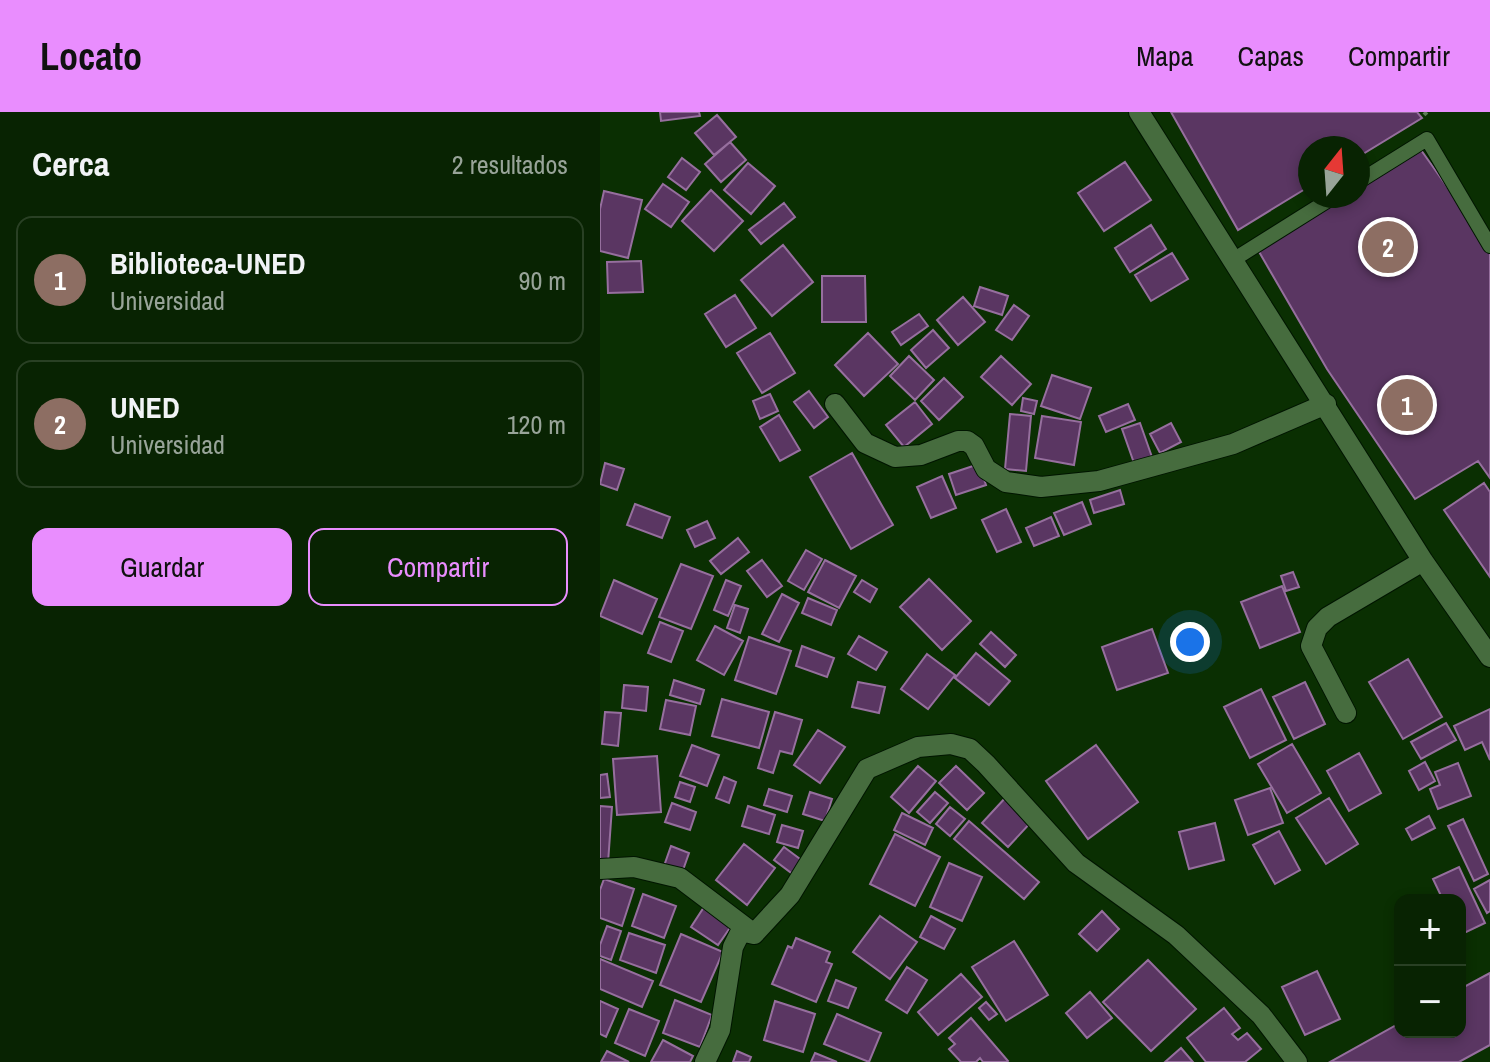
<!DOCTYPE html>
<html lang="es">
<meta charset="utf-8">
<style>
:root{--surface:#082302;--page:#112b0c;--text:#f1f3f6;--muted:#98a499;--line:#294024;--accent:#e98dfe}
body{margin:0;font-family:"Archivo Narrow",sans-serif;background:var(--page);color:var(--text)}
.controls{position:absolute;right:24px;bottom:24px;display:grid;overflow:hidden;border-radius:16px;box-shadow:0 4px 12px #0003}
.controls button{width:72px;height:72px;display:grid;place-items:center;padding:0;border:0;border-bottom:2px solid var(--line);background:var(--surface);color:var(--text);font:40px sans-serif}
.compass{position:absolute;left:698px;top:24px;width:72px;height:72px;border-radius:50%;background:var(--surface);box-shadow:0 4px 12px #0003;rotate:17deg}
.you{position:absolute;left:590px;top:530px;width:28px;height:28px;margin:-20px;border:6px solid #fff;border-radius:50%;background:#1a73e8;box-shadow:0 0 0 12px #1a73e833}
.badge{display:grid;place-items:center;width:52px;height:52px;border-radius:50%;background:var(--accent);color:#fff;font-size:26px;font-weight:700}
.pin{position:absolute;translate:-50% -50%;border:4px solid #fff;box-shadow:0 2px 8px #0006}
.list{margin:0;padding:0;list-style:none}
h2{display:flex;justify-content:space-between;align-items:center;height:104px;margin:0;padding:0 32px;font-size:34px}
h2 small{font-size:26px;font-weight:400;color:var(--muted)}
.list li{display:grid;grid-template-columns:52px 1fr auto;gap:24px;align-items:center;box-sizing:border-box;height:128px;margin:0 16px 16px;padding:0 16px;border:2px solid var(--line);border-radius:16px}
.list b{display:block;font-size:30px;white-space:nowrap}
.list p{margin:0;font-size:26px;white-space:nowrap;color:var(--muted)}
.list em{font-size:26px;font-style:normal;color:var(--muted)}
.actions{display:flex;gap:16px;padding:24px 32px}
.actions a{flex:1;padding:18px 0;border:2px solid var(--accent);border-radius:16px;text-align:center;font-size:28px;color:var(--accent)}
.actions .main{background:var(--accent);color:#111}
.map{position:relative;flex:none;width:890px;height:950px;overflow:hidden}
header{display:flex;align-items:center;gap:48px;box-sizing:border-box;height:112px;padding:0 40px;background:var(--accent);color:#111}
header strong{font-size:38px}
nav{display:flex;gap:44px;margin-inline-start:auto;font-size:28px}
main{display:flex}
aside{flex:1;background:var(--surface)}
.map>svg:first-child{display:block}
.building{fill:#5a3662;stroke:#966f9e;stroke-width:2}
.lines{fill:none;stroke-linecap:round;stroke-linejoin:round}
.lane-casing{stroke:#001500;stroke-width:16}
.street-casing{stroke:#001500;stroke-width:22}
.path{stroke:#5d7b57;stroke-width:4;stroke-dasharray:4 4;stroke-linecap:butt}
.lane{stroke:#466c3e;stroke-width:14}
.street{stroke:#466c3e;stroke-width:20}
</style>
<header>
<strong>Locato</strong>
<nav><a>Mapa</a><a>Capas</a><a>Compartir</a></nav>
</header>
<main>
<aside>
<h2>Cerca<small>2 resultados</small></h2>
<ul class="list">
<li><span class="badge" style="background:#8d6e63">1</span><div><b>Biblioteca-UNED</b><p>Universidad</p></div><em>90 m</em></li>
<li><span class="badge" style="background:#8d6e63">2</span><div><b>UNED</b><p>Universidad</p></div><em>120 m</em></li>
</ul>
<div class="actions"><a class="main">Guardar</a><a>Compartir</a></div>
</aside>
<div class="map">
<svg width="890" height="950" viewBox="0 0 890 950">
<rect width="100%" height="100%" fill="#0a2f02"/>
<path class="building" d="M60,0H99L100,4L61,9Z
M571,0H817L822,6L758,45V36H710V74L638,118Z
M117,3L136,25L114,43L95,21Z
M130,30L146,48L121,70L105,52Z
M816,31L890,135V366L878,349L815,387L727,257L658,138L742,84H758V73Z
M82,46L100,60L86,78L68,65Z
M525,50L551,88L504,119L478,81Z
M148,51L175,74L151,102L124,78Z
M63,72L89,90L71,115L45,97Z
M111,78L143,109L114,139L82,109Z
M4,79L42,88L28,146L0,139V97Z
M184,91L195,105L161,132L149,118Z
M551,113L566,137L530,160L515,136Z
M183,133L213,170L172,204L141,168Z
M572,141L588,167L551,189L535,163Z
M41,149L43,180L8,181L7,150Z
M222,164H265L266,210H222Z
M380,175L408,184L402,203L374,194Z
M135,183L156,216L126,235L105,202Z
M363,185L385,210L358,233L337,208Z
M414,193L429,204L412,228L396,218Z
M319,202L328,214L301,233L292,220Z
M333,218L349,236L326,256L311,238Z
M170,221L195,261L162,281L137,241Z
M268,221L298,252L264,284L235,253Z
M309,244L334,268L315,288L290,264Z
M401,244L431,272L412,293L381,265Z
M452,263L491,276L480,307L441,294Z
M344,266L363,285L339,308L321,289Z
M209,279L228,305L214,316L194,290Z
M170,282L178,299L160,307L153,289Z
M423,286L437,289L434,302L421,299Z
M315,290L332,312L304,335L286,313Z
M528,292L535,308L506,320L499,304Z
M410,302L431,304L426,359L405,357Z
M179,303L200,338L180,349L160,315Z
M442,304L481,310L474,353L435,346Z
M540,311L552,345L534,351L522,317Z
M571,311L581,330L560,341L550,322Z
M252,341L293,413L251,437L210,365Z
M5,351L24,357L17,378L0,372Z
M379,352L386,373L356,383L349,362Z
M342,364L356,396L331,406L317,375Z
M884,371L890,380V465L844,398Z
M520,378L524,392L494,401L490,388Z
M482,390L491,412L464,423L454,401Z
M35,392L70,405L62,426L27,413Z
M406,397L421,430L397,440L382,408Z
M451,405L459,424L434,434L426,416Z
M107,409L115,426L95,435L87,418Z
M138,426L149,440L121,462L110,449Z
M206,438L222,447L204,478L188,469Z
M162,448L182,474L167,485L147,459Z
M225,448L256,464L239,496L208,480Z
M81,452L113,464L91,517L59,505Z
M693,460L699,475L686,479L681,464Z
M329,467L371,509L342,538L300,495Z
M14,468L57,487L42,522L0,504Z
M126,468L141,474L128,504L114,498Z
M262,468L277,477L270,490L254,480Z
M682,474L700,520L660,536L641,490Z
M182,482L199,491L179,530L162,522Z
M208,486L237,498L231,513L202,501Z
M135,493L148,497L140,521L127,516Z
M60,510L83,519L71,550L48,541Z
M115,514L143,529L124,563L97,548Z
M552,517L568,561L517,578L502,535Z
M391,520L416,543L405,555L380,532Z
M259,524L287,540L276,558L248,542Z
M149,525L191,539L176,582L135,568Z
M202,534L234,546L227,565L196,554Z
M376,541L410,569L389,593L355,566Z
M327,542L355,563L328,597L301,577Z
M808,547L842,605L803,627L769,570Z
M74,568L104,578L100,592L70,583Z
M258,570L285,575L279,601L252,595Z
M705,570L725,612L694,627L673,585Z
M24,573L48,575L46,599L22,596Z
M661,577L686,628L650,646L624,595Z
M122,587L169,600L159,636L112,624Z
M66,588L96,594L90,623L60,617Z
M890,597V648L882,630L865,638L854,614Z
M5,600L21,601L18,634L2,632Z
M175,600L202,608L192,642L180,639L173,661L158,656Z
M846,611L856,628L821,647L811,630Z
M218,618L245,635L220,671L194,653Z
M692,632L721,681L687,701L658,652Z
M92,633L119,643L107,674L80,664Z
M496,633L538,690L488,727L446,669Z
M759,641L781,681L749,699L727,659Z
M57,644L61,700L17,703L13,647Z
M825,650L835,669L819,678L809,659Z
M858,651L871,684L838,697L830,677L840,673L835,660Z
M318,654L336,669L309,701L291,685Z
M356,654L384,681L367,698L339,671Z
M7,662L10,685L0,686V663Z
M124,665L136,670L129,691L116,686Z
M80,670L95,675L90,690L75,685Z
M670,676L683,711L648,723L635,688Z
M169,677L192,684L187,700L164,693Z
M210,680L232,687L225,709L203,702Z
M335,680L348,691L330,711L317,700Z
M407,684L433,708L408,735L382,711Z
M729,686L758,732L726,752L696,706Z
M72,691L96,700L90,718L65,710Z
M0,694L12,695L8,751H0Z
M148,694L175,703L169,722L142,714Z
M350,695L365,707L350,724L336,712Z
M302,701L333,716L325,733L294,718Z
M829,704L835,716L812,728L806,717Z
M863,707L888,762L874,769L848,714Z
M369,709L439,770L424,787L354,727Z
M615,711L624,748L589,757L579,720Z
M182,713L203,719L198,736L177,730Z
M679,719L700,758L675,772L653,733Z
M295,722L340,745L315,794L270,772Z
M144,732L175,756L147,793L116,768Z
M71,734L89,741L82,761L64,754Z
M184,735L204,750L194,763L174,748Z
M349,751L382,765L362,809L330,795Z
M859,755L885,811L860,823V788H843L833,767Z
M4,767L34,777L22,814L0,806V778Z
M890,768V799L887,801L874,777Z
M43,782L76,794L64,826L32,814Z
M106,792L134,810L118,833L91,815Z
M502,799L519,817L497,839L479,822Z
M280,804L317,830L290,867L253,840Z
M331,804L355,817L344,837L320,825Z
M7,814L21,819L11,848L0,844V833Z
M29,821L65,833L56,861L20,848Z
M81,822L123,840L101,890L60,873Z
M196,826L230,840L226,850L232,852L216,890L172,872L188,834L192,836Z
M414,829L448,883L406,909L372,855Z
M0,847L53,869L42,895L0,877Z
M548,848L596,897L551,939L503,890Z
M307,855L327,868L307,901L286,888Z
M717,859L740,907L705,923L682,875Z
M890,861V933L859,950H730L800,911V920H860V877Z
M361,862L382,885L338,923L318,900Z
M236,868L256,876L248,896L228,889Z
M490,880L512,906L487,926L466,901Z
M75,888L112,903L100,935L63,921Z
M0,889L18,897L6,925L0,922Z
M175,889L215,902L203,940L164,928Z
M386,890L397,902L389,908L379,896Z
M624,896L640,916L632,922L638,928L647,921L661,937L645,950H606L587,926Z
M29,897L59,909L45,944L15,931Z
M237,902L281,921L269,950L224,932Z
M371,906L408,949L407,950H383L380,946L376,950H361L349,937L355,932L349,926Z
M63,928L93,944L90,950H51Z
M581,936L593,950H565Z
M7,939L29,950H1Z
M137,939L151,945L149,950H133Z
M215,941L237,950H211Z"/>
<g class="lines">
<g class="lane-casing">
<path id="lane" d="M758,70L827,27L890,134
M633,148L735,84"/>
</g>
<g class="street-casing">
<path id="street" d="M539,0L823,449L890,545
M235,292L265,331L295,345L321,343L358,329H367L374,334L386,357L406,370L441,375L499,369L633,332L726,292
M746,601L711,534L717,516L728,505L823,449
M0,757L34,755L80,766L154,822
M105,950L120,918L133,835L141,819L154,822L190,783L267,657L318,635L351,632L370,637L386,652L476,751L576,823L661,903L697,950"/>
</g>
<path class="path" d="M824,0L828,4"/>
<use href="#lane" class="lane"/>
<use href="#street" class="street"/>
</g>
</svg>
<div class="controls">
<button>+</button>
<button>−</button>
</div>
<svg class="compass" viewBox="-18 -18 36 36"><path d="M0-13l5 13h-10z" fill="#e53935"/><path d="M0 13l5-13h-10z" fill="#98a499"/></svg>
<div class="you"></div>
<div class="pin badge" style="left:807px;top:293px;background:#8d6e63">1</div>
<div class="pin badge" style="left:788px;top:135px;background:#8d6e63">2</div>
</div>
</main>
